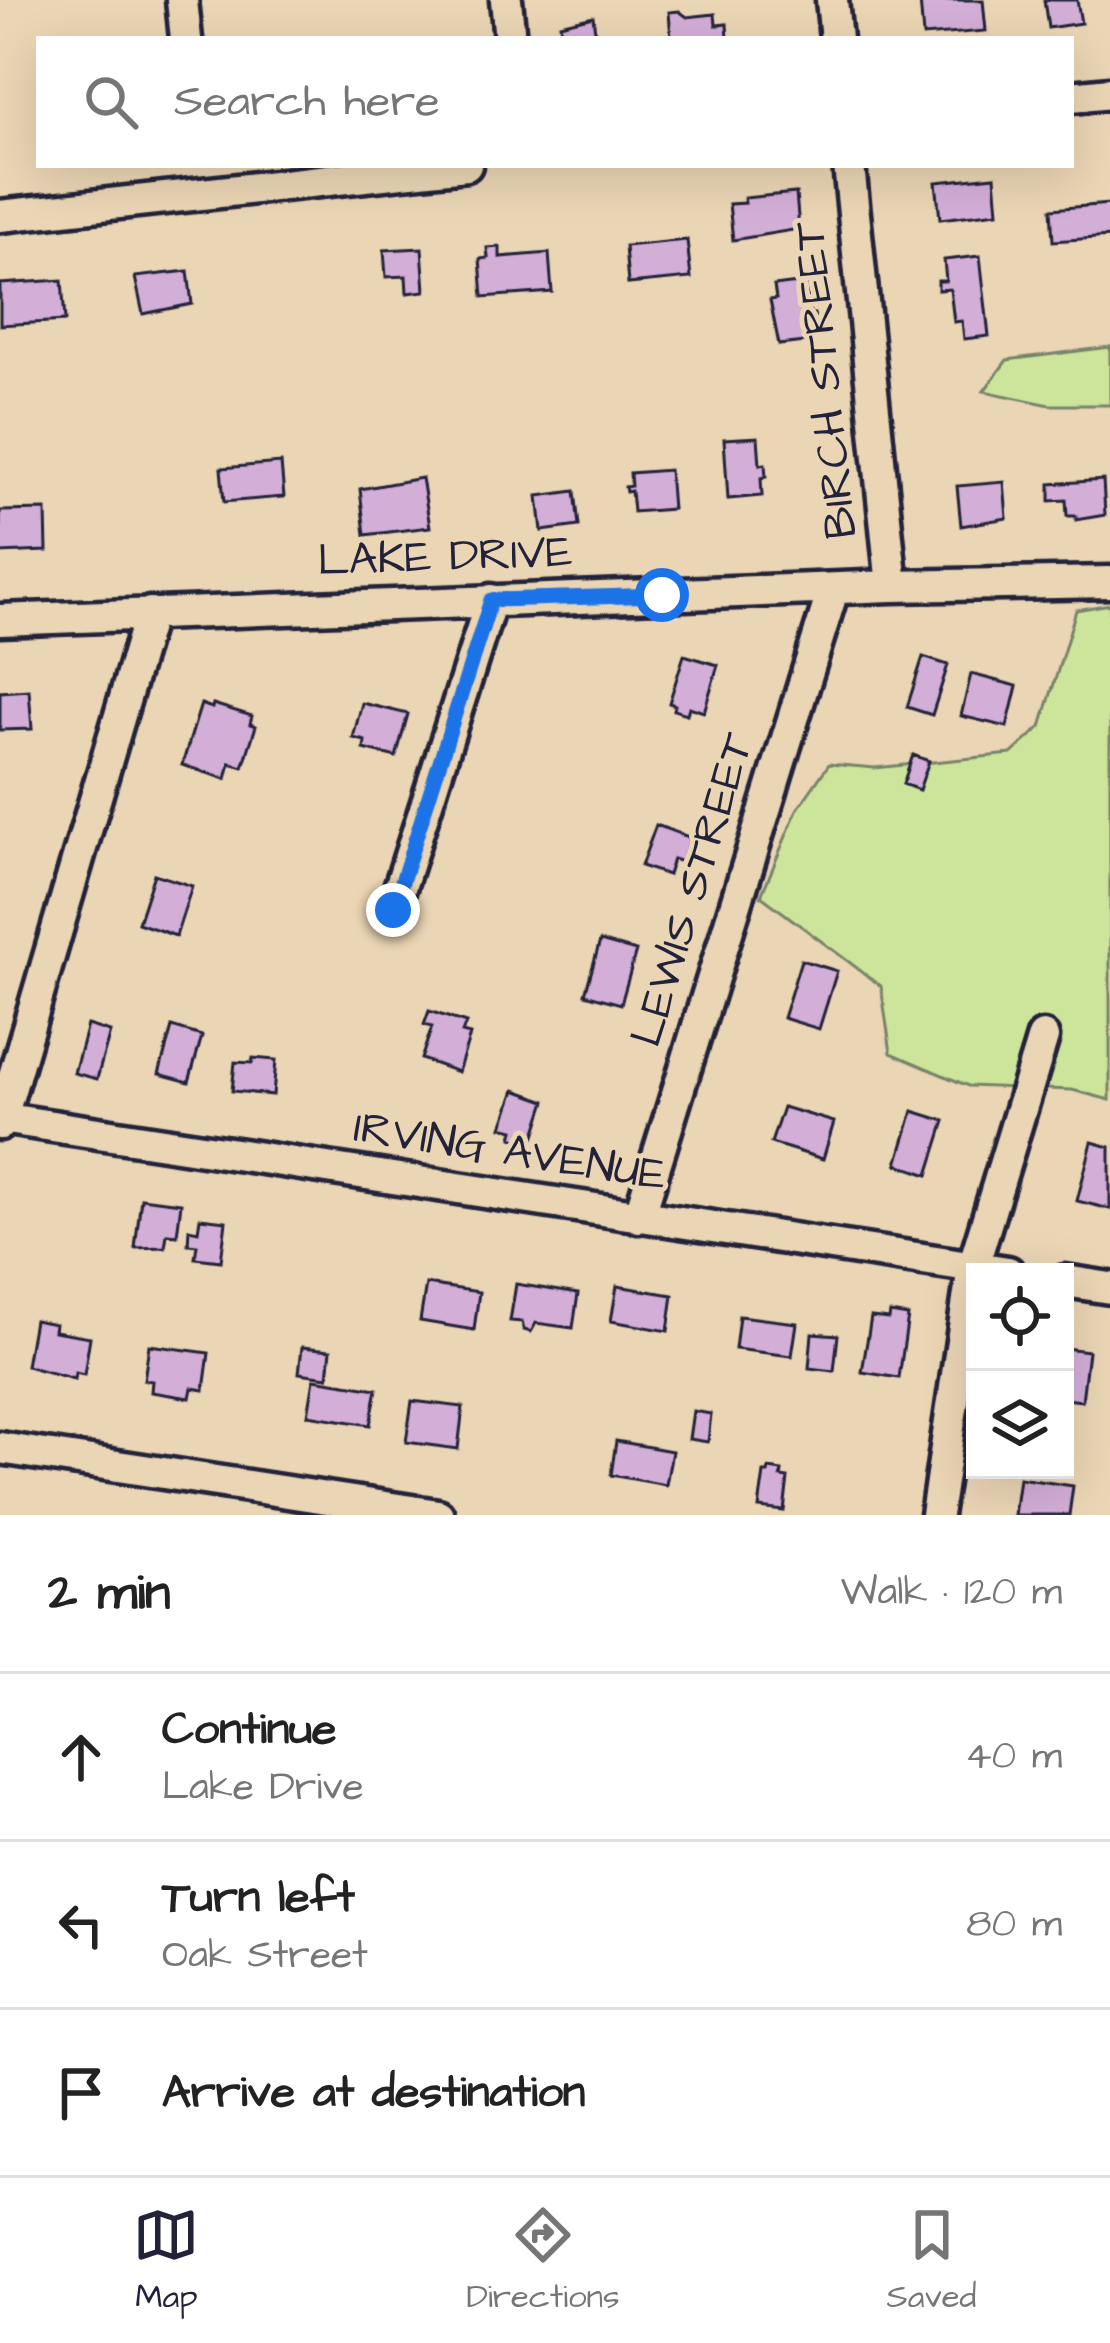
<!DOCTYPE html>
<meta charset="utf-8">
<style>
:root{--surface:#fff;--page:#f6f6f6;--text:#222;--muted:#767676;--line:#e0e0e0;--accent:#22223b}
body{margin:0;font-family:"Architects Daughter",sans-serif;background:var(--page);color:var(--text)}
.controls{position:absolute;right:36px;bottom:36px;display:grid;overflow:hidden;border-radius:0px;box-shadow:0 12px 48px #0002}
.controls button{width:108px;height:108px;display:grid;place-items:center;padding:0;border:0;border-bottom:3px solid var(--line);background:var(--surface);color:var(--text);font:60px sans-serif}
.stop{position:absolute;width:36px;height:36px;margin:-27px;border:9px solid #1a73e8;border-radius:50%;background:#fff}
.stop.end{background:#1a73e8;border-color:#fff;box-shadow:0 3px 12px #0008}
.list{margin:0;padding:0;list-style:none}
h2{display:flex;justify-content:space-between;align-items:center;height:156px;margin:0;padding:0 48px;font-size:51px}
h2 small{font-size:39px;font-weight:400;color:var(--muted)}
.list li{display:grid;grid-template-columns:78px 1fr auto;gap:36px;align-items:center;box-sizing:border-box;height:168px;padding:0 48px;border-top:3px solid var(--line)}
.list b{display:block;font-size:45px;white-space:nowrap}
.list p{margin:0;font-size:39px;white-space:nowrap;color:var(--muted)}
.list em{font-size:39px;font-style:normal;color:var(--muted)}
.icon{flex:none;width:66px;height:66px;fill:none;stroke:currentColor;stroke-width:2;stroke-linecap:round;stroke-linejoin:round}
.map{position:relative;flex:none;width:1110px;height:1515px;overflow:hidden}
.search{position:absolute;background:var(--surface);box-shadow:0 12px 48px #0002;left:36px;right:36px;top:36px;height:132px;display:flex;align-items:center;gap:30px;box-sizing:border-box;padding:0 42px;border-radius:0px;color:var(--muted);font-size:45px}
.sheet{height:660px;background:var(--surface)}
nav{display:flex;justify-content:space-around;align-items:center;box-sizing:border-box;height:168px;border-top:3px solid var(--line);background:var(--surface);font-size:33px;color:var(--muted)}
nav a{display:grid;justify-items:center;gap:6px}
nav .on{color:var(--accent)}
.map>svg:first-child{display:block}
.green{fill:#cde59b;stroke:#78846b;stroke-width:3}
.building{fill:#d3aed7;stroke:#22223b;stroke-width:3}
.lines{fill:none;stroke-linecap:round;stroke-linejoin:round}
.minor-casing{stroke:#22223b;stroke-width:39}
.minor{stroke:#ead5b4;stroke-width:30}
.route{stroke:#1a73e8;stroke-width:15}
.labels{text-anchor:middle;dominant-baseline:central;stroke-width:10;stroke-linejoin:round;paint-order:stroke}
.street-label{font-size:45px;fill:#22223b;stroke:#ead5b4}
</style>
<div class="map">
<svg width="1110" height="1515" viewBox="0 0 1110 1515">
<rect width="100%" height="100%" fill="#ead5b4"/>
<filter id="ink" filterUnits="userSpaceOnUse"><feTurbulence type="fractalNoise" baseFrequency=".00833" numOctaves="2"/><feDisplacementMap in="SourceGraphic" scale="24" xChannelSelector="R" yChannelSelector="G"/><feConvolveMatrix kernelMatrix="1 2 1 2 8 2 1 2 1" color-interpolation-filters="sRGB"/></filter>
<g filter="url(#ink)">
<path class="green" d="M1110,347V405H1050L984,391L1007,360Z
M1110,604V1100L1072,1090L968,1086L891,1053L881,986L761,896L797,810L829,764L875,768L1011,754L1041,727L1076,610Z"/>
<path class="building" d="M920,0H983L986,31L923,36Z
M1044,0H1077L1081,23L1048,28Z
M679,11L687,17L715,14L716,25L727,24L728,39L671,38L669,12Z
M593,16L596,39H562L560,24Z
M995,176L998,212L940,219L936,182Z
M796,193L799,229L733,240L729,204L745,203L744,198Z
M1110,204V237L1053,241L1051,209Z
M687,240L691,278L628,284L625,246Z
M500,247V257L549,253L552,292L483,297L480,259L488,258L487,248Z
M422,248L425,291L407,293L406,276L386,277L384,250Z
M980,256L989,336L964,339L962,321L954,322L950,289L938,290V281H946L944,260Z
M188,271L192,304L143,314L135,277Z
M62,280L65,321L0,325V284Z
M806,282L810,314H814L816,325L811,326L813,341L779,345L770,300L776,299L774,286Z
M758,437L760,465L765,464L766,477L761,478L762,496L728,499L724,439Z
M281,463L284,497L224,502L221,468Z
M669,470L672,509L633,512L631,491L626,492L625,487L631,486L630,473Z
M422,478L430,527L365,535L360,489Z
M1103,480L1105,515L1076,520V516H1067L1066,500L1050,501V484Z
M1004,482L1007,518L961,526L957,486Z
M575,491L579,526L542,531L538,496Z
M46,510L47,551L0,553V511Z
M684,655L718,665L704,712L689,707L687,714L674,710L675,705L669,703Z
M923,657L948,665L932,715L907,707Z
M971,674L1017,686L1007,727L961,716Z
M29,690L32,729L0,730V692Z
M362,703L408,714L396,757L364,749L365,741L353,738Z
M201,704L212,708L213,704L252,716L250,724L256,726L243,767L230,763L226,779L182,765Z
M913,755L929,761L919,790L903,784Z
M656,825L691,838L682,862L673,859L668,875L641,866Z
M154,874L192,886L176,936L138,923Z
M600,941L636,951L621,1004L585,994Z
M801,960L837,971L819,1029L783,1018Z
M429,1011L466,1023L462,1033L470,1035L458,1072L421,1059L432,1027L424,1025Z
M87,1025L110,1032L97,1079L74,1073Z
M172,1027L202,1036L189,1082L159,1074Z
M253,1058L276,1060L273,1095L232,1091L235,1062L252,1063Z
M515,1090L546,1101L534,1138L522,1133L520,1140L512,1137L514,1130L502,1127Z
M783,1107L834,1122L823,1159L771,1143Z
M913,1111L945,1121L928,1175L897,1164Z
M1092,1142L1110,1147V1209L1077,1201Z
M141,1198L181,1203L177,1235L167,1234L165,1247L135,1248Z
M200,1218L226,1221L221,1261L195,1258L197,1245L188,1244L189,1229L198,1231Z
M426,1284L479,1292L474,1330L420,1321Z
M516,1284L578,1294L573,1328L536,1323L531,1332L524,1330L522,1322L510,1321Z
M617,1286L673,1295L668,1331L611,1321Z
M890,1313L908,1316L899,1378L862,1372L871,1317L889,1319Z
M739,1316L797,1323L792,1356L735,1349Z
M34,1320L55,1324L54,1331L90,1337L84,1375L75,1373L74,1379L26,1366Z
M812,1333L838,1335L834,1371L809,1368Z
M149,1345L209,1353L204,1390L192,1388L190,1398L151,1392L152,1381L144,1380Z
M302,1347L331,1350L328,1377L299,1373Z
M1065,1348L1088,1351L1082,1401L1065,1399Z
M314,1379L377,1389L370,1425L308,1415Z
M412,1401L463,1407L458,1449L406,1442Z
M693,1411L711,1414L708,1442L689,1439Z
M616,1441L672,1451L666,1485L611,1475Z
M769,1469L782,1471L781,1477L788,1478L784,1511L759,1508L764,1473H768Z
M1019,1478L1073,1486L1069,1515H1014Z"/>
<g class="lines">
<g class="minor-casing">
<path id="minor" d="M182,0L186,39
M506,0L510,39
M832,0L836,39
M1071,97L1110,93
M849,165L892,586
M0,216L466,165
M0,620L892,586L1110,582
M393,910L491,600
M0,1118L1008,1272
M0,1124L150,613
M639,1217L833,590
M1065,1281L1110,1288
M0,1448L438,1515
M936,1515L973,1267L1043,1037"/>
</g>
<use href="#minor" class="minor"/>
</g>
</g>
<g class="lines" filter="url(#ink)">
<path class="route" d="M393,910L491,600L662,595"/>
</g>
<g class="labels">
<g class="street-label">
<text transform="translate(826 380) rotate(-96)">BIRCH STREET</text>
<text transform="translate(445 557) rotate(-2)">LAKE DRIVE</text>
<text transform="translate(693 890) rotate(-73)">LEWIS STREET</text>
<text transform="translate(510 1152) rotate(9)">IRVING AVENUE</text>
</g>
</g>
</svg>
<div class="controls">
<button><svg class="icon" aria-label="locate" viewBox="0 0 24 24"><circle cx="12" cy="12" r="6"/><path d="M12 2v4M12 18v4M2 12h4M18 12h4"/></svg></button>
<button><svg class="icon" aria-label="layers" viewBox="0 0 24 24"><path d="M12 4l9 5-9 5-9-5zM3 14l9 5 9-5"/></svg></button>
</div>
<div class="stop" style="left:662px;top:595px"></div>
<div class="stop end" style="left:393px;top:910px"></div>
<div class="search"><svg class="icon" aria-label="search" viewBox="0 0 24 24"><circle cx="10" cy="10" r="6"/><path d="M15 15l6 6"/></svg>Search here</div>
</div>
<section class="sheet">
<h2>2 min<small>Walk · 120 m</small></h2>
<ul class="list">
<li><svg class="icon" aria-label="ahead" viewBox="0 0 24 24"><path d="M12 20V5M6 11l6-6 6 6"/></svg><div><b>Continue</b><p>Lake Drive</p></div><em>40 m</em></li>
<li><svg class="icon" aria-label="left" viewBox="0 0 24 24"><path d="M17 20v-9H6M10 6l-5 5 5 5"/></svg><div><b>Turn left</b><p>Oak Street</p></div><em>80 m</em></li>
<li><svg class="icon" aria-label="arrive" viewBox="0 0 24 24"><path d="M6 21V4h12l-3 4 3 4H6"/></svg><div><b>Arrive at destination</b></div></li>
</ul>
</section>
<nav>
<a class="on"><svg class="icon" aria-label="map" viewBox="0 0 24 24"><path d="M3 6l6-2 6 2 6-2v14l-6 2-6-2-6 2zM9 4v14M15 6v14"/></svg>Map</a>
<a><svg class="icon" aria-label="directions" viewBox="0 0 24 24"><path d="M12 3l9 9-9 9-9-9zM9 14v-3h6M13 9l2 2-2 2"/></svg>Directions</a>
<a><svg class="icon" aria-label="saved" viewBox="0 0 24 24"><path d="M7 4h10v16l-5-4-5 4z"/></svg>Saved</a>
</nav>
